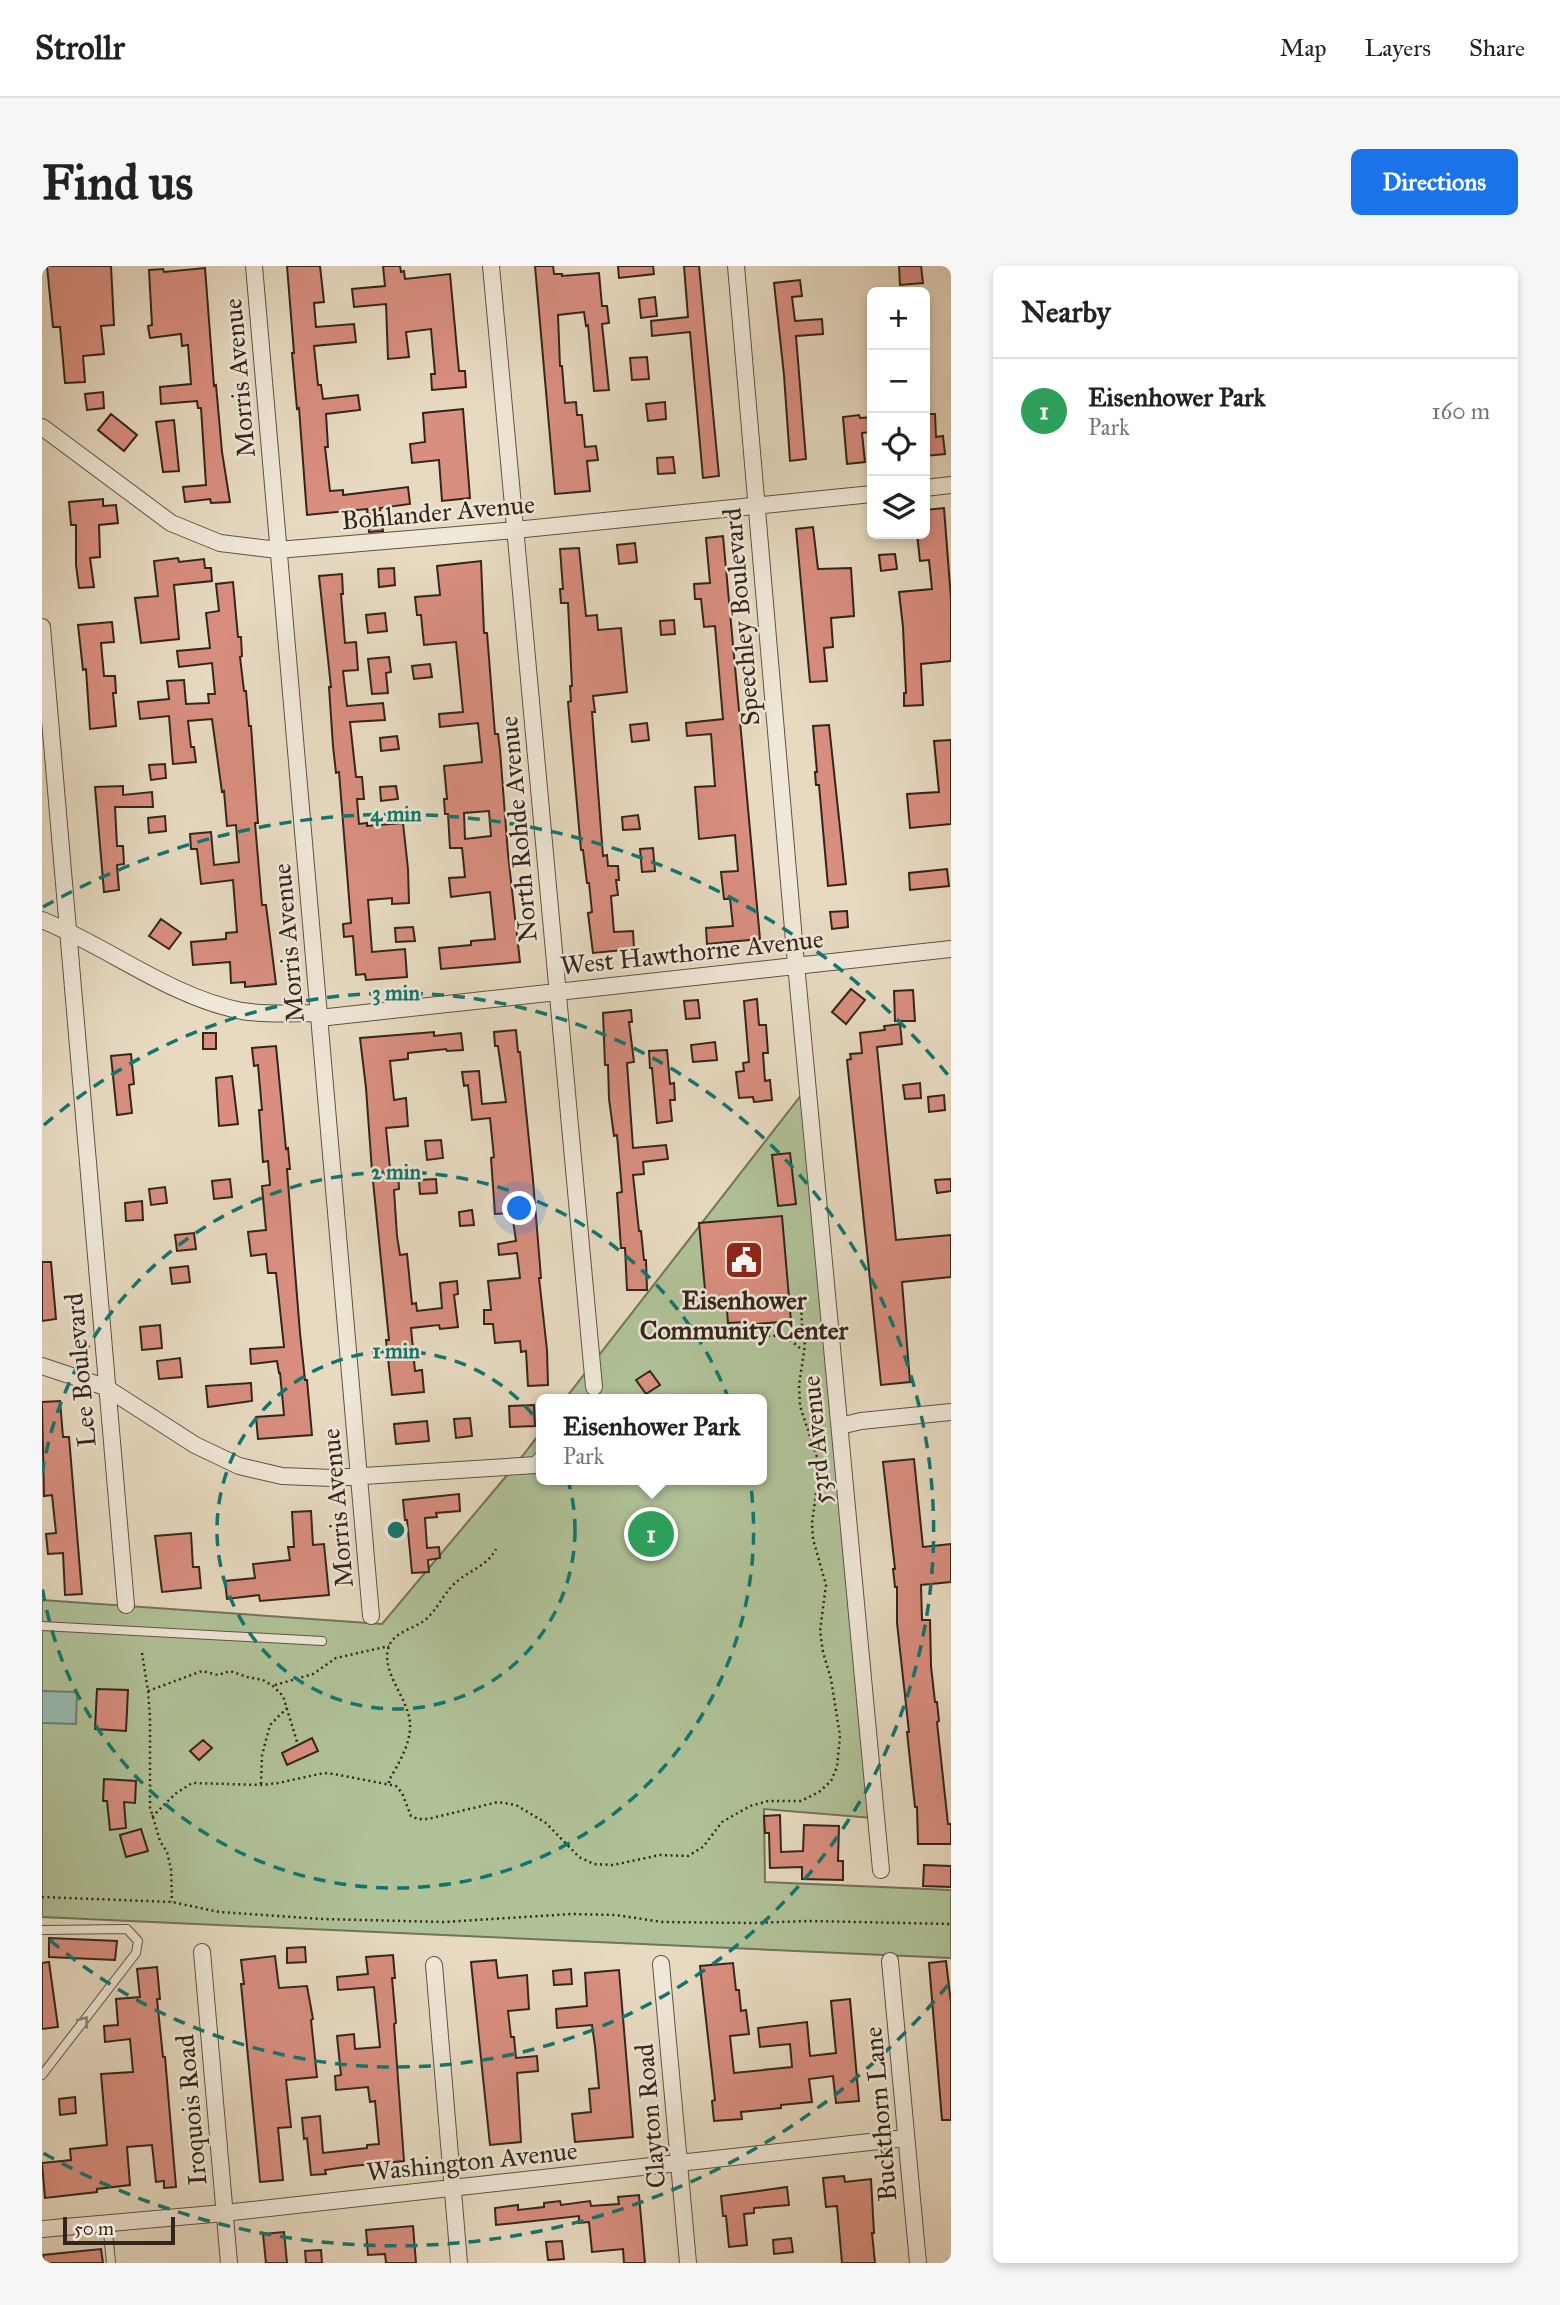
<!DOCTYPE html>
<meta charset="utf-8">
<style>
:root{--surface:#fff;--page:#f6f6f6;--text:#222;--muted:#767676;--line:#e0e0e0;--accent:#1a73e8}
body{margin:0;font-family:"IM FELL Great Primer",serif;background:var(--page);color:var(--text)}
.controls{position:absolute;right:21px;top:21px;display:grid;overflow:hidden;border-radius:10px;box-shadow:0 4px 10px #0003}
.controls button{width:63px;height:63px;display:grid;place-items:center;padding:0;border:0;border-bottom:2px solid var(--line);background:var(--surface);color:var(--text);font:35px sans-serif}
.scale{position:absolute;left:21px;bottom:18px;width:112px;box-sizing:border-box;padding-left:7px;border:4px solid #33251d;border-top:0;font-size:19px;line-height:24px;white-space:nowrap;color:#33251d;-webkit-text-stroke:5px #efe7d7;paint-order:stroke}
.you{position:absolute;left:478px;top:943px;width:24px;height:24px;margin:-18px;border:5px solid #fff;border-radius:50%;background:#1a73e8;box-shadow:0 0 0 10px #1a73e833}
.badge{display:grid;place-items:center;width:46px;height:46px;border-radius:50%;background:var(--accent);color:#fff;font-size:23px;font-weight:700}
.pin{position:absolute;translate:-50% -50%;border:4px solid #fff;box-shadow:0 2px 7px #0006}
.popup{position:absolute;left:494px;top:1128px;width:231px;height:91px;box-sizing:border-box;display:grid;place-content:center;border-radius:10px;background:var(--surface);filter:drop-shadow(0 2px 5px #0005);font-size:23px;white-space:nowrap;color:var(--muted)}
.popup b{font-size:26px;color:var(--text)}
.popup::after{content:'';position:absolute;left:50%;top:100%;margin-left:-14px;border:14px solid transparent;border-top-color:var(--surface)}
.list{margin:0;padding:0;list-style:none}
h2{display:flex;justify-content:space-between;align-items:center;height:91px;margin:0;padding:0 28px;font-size:30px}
h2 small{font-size:23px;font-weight:400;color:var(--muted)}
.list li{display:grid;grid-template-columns:46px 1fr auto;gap:21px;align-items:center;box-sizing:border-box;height:105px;padding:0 28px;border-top:2px solid var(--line)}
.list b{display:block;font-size:26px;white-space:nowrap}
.list p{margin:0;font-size:23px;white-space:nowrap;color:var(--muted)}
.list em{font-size:23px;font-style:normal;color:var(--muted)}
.icon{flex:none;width:38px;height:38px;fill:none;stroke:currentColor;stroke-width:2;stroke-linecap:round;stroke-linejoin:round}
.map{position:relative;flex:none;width:909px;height:1997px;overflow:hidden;border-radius:10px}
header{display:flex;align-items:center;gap:42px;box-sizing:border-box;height:98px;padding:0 35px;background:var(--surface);border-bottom:2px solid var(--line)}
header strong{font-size:33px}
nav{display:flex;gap:38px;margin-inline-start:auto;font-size:24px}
.intro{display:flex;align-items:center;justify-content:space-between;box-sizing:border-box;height:168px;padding:0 42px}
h1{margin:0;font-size:49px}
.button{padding:18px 32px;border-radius:10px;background:var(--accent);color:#fff;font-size:24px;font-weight:700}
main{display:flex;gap:42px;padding:0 42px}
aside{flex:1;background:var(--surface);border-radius:10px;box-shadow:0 4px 10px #0003}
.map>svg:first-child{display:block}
.green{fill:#b0c197;stroke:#72735a;stroke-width:2}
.water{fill:#97bbb0;stroke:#6f7f75;stroke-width:2}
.building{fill:#d98e7f;stroke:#33251d;stroke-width:2;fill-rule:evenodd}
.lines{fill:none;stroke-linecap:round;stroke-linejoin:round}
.service-casing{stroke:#605246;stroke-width:10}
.minor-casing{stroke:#605246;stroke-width:18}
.path{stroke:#33251d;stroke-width:2.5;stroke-dasharray:2 3.5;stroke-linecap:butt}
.service{stroke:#efe7d7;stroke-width:8}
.minor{stroke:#efe7d7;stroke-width:16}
.oneway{stroke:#91867a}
.ring{fill:none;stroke:#0f766e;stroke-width:3.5;stroke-dasharray:12 9}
.labels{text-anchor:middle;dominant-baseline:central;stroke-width:5;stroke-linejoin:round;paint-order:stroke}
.street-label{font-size:26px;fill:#33251d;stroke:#efe7d7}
.poi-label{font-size:26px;font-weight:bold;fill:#33251d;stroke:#efe7d7}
.centre{fill:#0f766e;stroke:#efe7d7;stroke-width:3.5}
.ring-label{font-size:21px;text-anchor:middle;font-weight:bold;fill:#0f766e;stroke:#efe7d7;stroke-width:5;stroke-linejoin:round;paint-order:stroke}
</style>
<header>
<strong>Strollr</strong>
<nav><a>Map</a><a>Layers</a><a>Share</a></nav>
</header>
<div class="intro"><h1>Find us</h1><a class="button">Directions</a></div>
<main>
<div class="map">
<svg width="909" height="1997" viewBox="0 0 909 1997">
<rect width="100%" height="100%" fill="#e7dac1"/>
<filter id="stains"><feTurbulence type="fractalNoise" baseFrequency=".00286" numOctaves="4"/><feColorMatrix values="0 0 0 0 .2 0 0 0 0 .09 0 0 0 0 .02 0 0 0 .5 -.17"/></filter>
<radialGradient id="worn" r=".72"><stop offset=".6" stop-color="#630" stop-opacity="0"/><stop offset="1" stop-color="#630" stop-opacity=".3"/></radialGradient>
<path class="green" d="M760,828L830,1552L722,1543L723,1616L909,1624V1692L0,1651V1334L340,1358L471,1202L499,1166V1214H719V1133H523Z"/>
<path class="water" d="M0,1425L35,1426L34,1458L0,1457Z"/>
<path class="building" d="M5,0H69L72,59L59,60L62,88L41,90L43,116L23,117L18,61H11Z
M245,0H278L282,36L272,37L274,61L312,58L314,76L272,80L276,119H279L281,133L316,129L318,144L284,148L286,181H283L288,225L301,224V229L366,221L368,238L338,242L341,265L327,266L325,243L265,249L257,142L255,143L250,87H252Z
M341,0H358L359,6L362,5L363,13L408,8L417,105H423L424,121L390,124L389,108H393L389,63L364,66L367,91L346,93L344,38L312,41L310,23L343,20Z
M493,0H511L512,8H520V10L557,7L560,40H565L567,57L560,58L567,124L552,125L546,59L544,60L542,46L516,49L518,100H520L523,137L534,136L535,149H540L543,181L554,180L556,194L545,195L548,225L513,228Z
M576,0H611L612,8L577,12Z
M642,0H657L677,210L661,212L648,66L610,70L609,55L646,51Z
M857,0H879L881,17L858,19Z
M163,2L172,120L174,119L180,186L188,236L169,237L168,233L143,236L141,221L164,219L159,142H156L155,135L119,138L118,121L149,118L146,79L140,80L139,68L108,72L106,60L110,59L107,4L121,3L122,6Z
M758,14L760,30L750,31L753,55L780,53L781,68L754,70L764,193L748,195L742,109L732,17Z
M613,31L615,50L599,52L597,33Z
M605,91L607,113L590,114L588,92Z
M61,126L62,142L45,144L43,128Z
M623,136L624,153L606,155L604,138Z
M421,143L428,232L400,235L397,194L370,197L368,178L383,176L381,147Z
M69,148L95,169L82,185L56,164Z
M883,148H893L894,171L901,170L903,188L883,190Z
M817,149L818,152L830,151V166L820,167L823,196L805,198L801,151Z
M132,154L137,205L121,206L114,156Z
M631,191L633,207L616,208L615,192Z
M61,233V240L74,239L76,257L57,259L58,291L48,292L52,321L37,322L34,299V259H29L27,236Z
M902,242L909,333V395L879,398L881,439L862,440V427H864L861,361L857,326L890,323L887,294L878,295L875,268H883V244Z
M771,261L776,303L809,302L812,350L789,352L791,381L782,382L785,415L768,416L754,263Z
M681,270L718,673L665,678L664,662L691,660L688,633H682L679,606L696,605L693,569L657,573L653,521L673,520L669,468L645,470L644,457L681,453L673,360L662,361L659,333H653L652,318L668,317L664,272Z
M593,277L595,296L577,298L575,279Z
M537,282L544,350L555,349L556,364L579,362L585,426L551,430L553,446H550L561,590L565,589L566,600H576L577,614H574L576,629L569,630L572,666L591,665L592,683L551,687L546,647L550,646L547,617H545L541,584H539L526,436L529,435L528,420H530L526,337H519L518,323H521L518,283Z
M853,288L855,303L839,305L837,289Z
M136,292L137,296L162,293L163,302H169L170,315L132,319L137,373L99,377L93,332L116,330L112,295Z
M439,295L442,367H445L453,468H456L458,484L466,588L478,696L399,703L397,682L429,679V675L453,673L448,626L409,631L407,612L423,611L420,582H408L406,548H403L402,533H405L402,500L440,496L436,457L398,461L397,448L421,446L414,376L382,379L379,349H375L373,331L398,329L395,300ZM447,545L449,570L423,573L422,547Z
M352,302L353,319L337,321L336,303Z
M300,308L301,328H299L303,377L314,376L316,404L301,405L305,440L341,437L343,454L308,456L314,511H320L322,533H315L317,558L325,557V560L361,557L366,603L367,637L350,638V632L326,634L330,686L363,683L365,711L324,714L323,708L314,709L311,670L302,671L301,658L309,657L297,506L294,507L291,480L287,421H289L277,310Z
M191,316L196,371H199L200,390L198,391L202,425H204L207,460H209L216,557H213L220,639H224L234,718L203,721V716L189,717L188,696L151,699L149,676L184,673V667L195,666L191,614L159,618L155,583H149L148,568L169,566L172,599L197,596L194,559L185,560L182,525L180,526L170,453L146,455L149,481H152L154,496L131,498L127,450L98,453L96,436L127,433L125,415L142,414L144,438L167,437L166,428H173L170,397L137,401L135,385L168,382L164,347L177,345L174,318Z
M343,347L345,365L326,367L324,349Z
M632,354L633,368L619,369L618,355Z
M70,356L72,376L59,377L62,410H73L74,427H71L74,460L48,463L44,403L41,404L36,359Z
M347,391L349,406L344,407L346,427L330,428L326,393Z
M388,398L390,411L372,413L370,400Z
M605,457L607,474L590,476L588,459Z
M787,459L804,618L786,620L777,519H774L773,506H775L771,460Z
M355,470L357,483L339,485L338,472Z
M909,474V558L868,562L865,528L897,526L892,475Z
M123,498L124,512L109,514L107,499Z
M81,520V529L110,526L111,541H73L75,580H81L82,598L75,599L77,624L62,626L53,521Z
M354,520L356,533L339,535L338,521Z
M596,549L598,563L581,564L580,551Z
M123,550L124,565L107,567L106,552Z
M611,582L613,605L600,606L598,583Z
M905,603L907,620L868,624L867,607Z
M805,645L806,661L790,663L788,646Z
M119,653L139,667L127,683L107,670Z
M371,661L373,675L354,676L353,662Z
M809,723L823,734L804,758L790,746Z
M871,724L873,755H853L852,725Z
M715,733L717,759H724L726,787H721L723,815L728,814L730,834L712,836L711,831L697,832L694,806L702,805L701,797L707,796L702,735Z
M656,734L658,752L644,753L642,735Z
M589,744L590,756H587L592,796L585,797L591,882L624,879L626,893L601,896L602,908L591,909L597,965H599L602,994H604L605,1024H585L583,982H579L575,927L580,926L575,869L572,870L567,833L566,799H563L561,747Z
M858,758L860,778L835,781L854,974L909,969V1011L860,1016L868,1116L839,1119L805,794L809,793L808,788L820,787L818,767L843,764L842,760Z
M474,764L476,786H478L491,914L499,1012H497L505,1084L506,1119L486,1120L484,1085L479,1086L478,1075L453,1077L451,1058H442V1044H449L446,1015L478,1012L475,987L457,989L456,978L474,975L470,947L453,948L449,892L452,891L448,852L430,854L426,819L422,820L420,806L437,805L440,838L464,836L456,780H453L452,766Z
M392,766V770L419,767L421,784L405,785L404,783L366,787V793L348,795L352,834L364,832L366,860L344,862L348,903L356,902L357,923L352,924L355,970L358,989L365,988L370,1038L374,1037L375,1045L400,1042L398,1017L415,1015L416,1028L412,1029L416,1061L398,1063L397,1059L369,1062L373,1105L380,1104L382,1126L350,1129L344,1074H347L330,905L324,822L318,772Z
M161,767H174V783H161Z
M673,776L675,794L651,796L649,779Z
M234,780L244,883L246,882L248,903H245L250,968L258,1067L263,1114H265L270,1169L216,1173L214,1151L242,1149L238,1107H237L235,1095L209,1098L208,1083L242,1081L234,1007H226L224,988L209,990L206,966L224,964L220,920L228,919L226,895L221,896L217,844H220L216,799L212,800L210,782Z
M625,784L628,818L632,817L633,834H628L630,855L615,857L610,802H608L607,785Z
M89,788L92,818L87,819L90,847L75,849L69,790Z
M190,810L196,858L177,860L174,812Z
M878,817L879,832L863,833L861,819Z
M902,829L903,844L887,846L886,831Z
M399,874L401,892L385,894L383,875Z
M748,887L754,938L736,940L730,889Z
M188,913L190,931L172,933L170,915Z
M394,913L395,927L378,928L377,914Z
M909,913V925L895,927L893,914Z
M123,921L125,937L109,939L107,923Z
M100,935L101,954L84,955L83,937Z
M430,944L432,959L418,960L417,946Z
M740,950L749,1055L703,1059V1056L686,1057L684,1033L664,1035L657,957Z
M152,967L154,983L135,985L133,969Z
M0,996H9L14,1053L0,1055Z
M146,1000L148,1016L130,1018L128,1002Z
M118,1059L120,1082L100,1084L98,1061Z
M138,1092L140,1111L117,1113L115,1095Z
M608,1105L618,1119L604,1128L594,1114Z
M209,1117L210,1135L166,1141L164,1120Z
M18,1135L21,1171H27L40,1328L23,1329L21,1287L6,1288L4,1268L14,1267L10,1229L2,1230L0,1136Z
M492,1139L493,1160L468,1161L467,1140Z
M428,1152L430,1170L414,1172L412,1153Z
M385,1155L387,1175L354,1178L352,1158Z
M872,1193L881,1281L909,1278V1316L879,1319L880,1354H888L889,1400L893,1436H895L897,1455L895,1456L906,1558H909V1578H876L875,1541H873L865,1466H867L855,1357V1321H853L851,1303H853L841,1196Z
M417,1228L418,1245L394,1247L395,1251L383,1252L385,1282L397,1281L398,1292L386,1294L387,1306L370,1307L365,1254H363L361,1234Z
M269,1245L271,1279L282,1278L287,1329L218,1335L217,1329L185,1333L183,1315L213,1312L211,1298L248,1294L246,1281H252L250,1246Z
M149,1267L151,1301H157L159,1322L120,1326L113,1270Z
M55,1423L86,1424L84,1465L53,1463Z
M270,1472L276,1485L245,1499L240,1487Z
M161,1474L170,1482L157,1494L148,1485Z
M62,1513L94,1515L93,1537L82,1536L84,1562L68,1564L65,1535H61Z
M738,1549L739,1586L761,1585L762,1559L797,1560L796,1595H801V1614L760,1613V1601L728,1602L727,1567H723L722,1550Z
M99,1563L106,1585L84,1591L78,1569Z
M882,1599L909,1600V1621L881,1620Z
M7,1672L75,1675L73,1694L7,1691Z
M263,1681L264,1696L245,1697V1682Z
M351,1689L353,1712H350L354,1757L352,1758L362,1895L310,1900L283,1904L284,1908L269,1909L265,1872L262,1873L260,1852L278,1850L281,1887L325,1882V1879L337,1878L333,1835L328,1836L326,1821L294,1824L293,1810L299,1809L295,1770L312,1768L313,1783L338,1781L332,1721L296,1724L295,1711L326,1708L324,1691Z
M233,1690L237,1722L265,1720L271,1753L269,1754L275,1811L244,1814L249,1861L236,1862L241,1914L218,1916L199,1718H202L199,1694Z
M454,1694L456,1712L485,1709L487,1743L466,1745L469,1771H472L474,1792L495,1790L496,1805L475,1807L479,1876L448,1879L429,1696Z
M904,1695L909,1737V1854H900L887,1697Z
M7,1696L16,1761L0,1763V1697Z
M691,1697L694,1724H697L699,1745L704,1744L707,1768L688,1770L692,1807L750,1801L748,1778L718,1781L716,1762L765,1756L768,1790L794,1787L789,1735L808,1733L817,1835L794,1837L791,1810L767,1813L770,1836L739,1839V1842L699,1846L700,1853L672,1855L670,1835L673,1834L658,1700Z
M115,1701L118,1733H115L121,1791H123L134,1921L122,1922V1915L114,1916L110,1879L85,1881L88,1919L55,1923V1926L3,1932L0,1897L29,1894L28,1883L65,1879L59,1808L91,1806L88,1773L63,1776L62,1760L76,1759L74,1733L98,1731L95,1703Z
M529,1703L530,1718L512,1719L511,1705Z
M577,1704L591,1871L533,1876L530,1848L549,1846L547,1823L557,1822L553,1780L550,1759L515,1762L514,1743L545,1740L543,1707Z
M33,1831L34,1847L18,1849L17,1833Z
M802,1910L803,1916L829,1913L832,1967H830L833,1997H800L795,1940L784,1941L781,1912Z
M745,1921L747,1939L712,1942V1947L702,1948L705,1979L687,1981L684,1950H681L679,1930Z
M597,1929L603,1997H582L581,1983L550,1986L547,1956L537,1957V1950L454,1959L453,1942L476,1939V1944L502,1941V1937L518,1935L519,1939L548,1935L549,1940L577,1938L576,1931Z
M371,1960L374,1997H344L343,1988L326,1989L324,1964Z
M242,1966L245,1997H224L221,1968Z
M749,1972L751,1986L732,1988L731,1974Z
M520,1975L522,1993L506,1994L504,1976Z
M59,1983L61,1997H2L1,1989Z
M279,1984L280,1997H264L263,1985Z"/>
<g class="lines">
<g class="service-casing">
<path id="service" d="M0,1360L280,1375
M0,1664L85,1663L96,1675L94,1687L0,1809
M65,1956L69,1997"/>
</g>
<g class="minor-casing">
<path id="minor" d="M212,0L329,1350
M449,0L552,1121
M694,0L754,698L839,1604
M0,161L129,257L178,277L236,284L473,264L830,228
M883,222L909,219
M0,361L84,1339
M0,654C67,681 128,731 200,745C224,749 251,747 275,747L277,752L909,683
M0,1100L63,1121L153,1179L197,1200L240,1210L290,1212L494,1199L499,1194
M798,1160L819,1155L909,1146
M160,1686L187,1997
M848,1695L876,1997
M619,1698L646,1997
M392,1699L417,1997
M0,1963L182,1947L864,1872"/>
</g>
<path class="path" d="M744,1070L760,1084
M671,1073L750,1069L760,1062L759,1037
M100,1387L106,1425L108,1451V1541L118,1575L125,1586L129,1603L130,1636
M233,1419L271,1408L294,1392L347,1380
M106,1425L160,1405L176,1409L188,1405L205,1411L221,1414L231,1420L241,1430L256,1479
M347,1517V1514C356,1499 369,1477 368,1459C368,1434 340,1409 346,1383C350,1366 372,1363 383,1354C394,1345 400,1331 410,1320C424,1305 444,1302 454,1283
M219,1518L220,1489L228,1459L245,1442
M110,1551L133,1528L150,1517L219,1519L236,1517L282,1507L292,1508L354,1520L360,1527L369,1550L376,1553H386L456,1536L474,1539L504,1557L537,1591L552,1598L571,1599L618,1589L646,1590L661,1581L680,1556L708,1540L726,1535H759L777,1526L789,1515L795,1501L798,1470L789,1413L781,1386L778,1365L784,1319L771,1273L770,1257L775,1221V1191L758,1140L757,1119L763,1079L760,1062
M0,1631L130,1636L177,1646L281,1653L402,1656L530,1648L574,1649L620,1656L710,1657L767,1655L909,1658"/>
<use href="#service" class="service"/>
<use href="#minor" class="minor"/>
</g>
<defs><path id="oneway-chevron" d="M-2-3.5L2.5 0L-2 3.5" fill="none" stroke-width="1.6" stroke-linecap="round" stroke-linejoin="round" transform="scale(1.75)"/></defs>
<use class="oneway" href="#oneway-chevron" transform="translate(42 1755) rotate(-52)"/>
<g class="ring">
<circle cx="354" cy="1264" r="179"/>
<path d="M0 1208A358 358 0 1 1 0 1320"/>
<path d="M2 859A537 537 0 1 1 2 1669"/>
<path d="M906 1719A716 716 0 0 1 1 1887M1 641A716 716 0 0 1 906 809"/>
</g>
<defs>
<g id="civic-square" transform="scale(2.0125)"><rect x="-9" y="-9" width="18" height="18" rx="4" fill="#8f2418" stroke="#efe7d7"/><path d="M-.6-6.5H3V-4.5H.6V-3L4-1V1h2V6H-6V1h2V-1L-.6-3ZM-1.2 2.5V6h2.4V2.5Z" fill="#fff"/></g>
</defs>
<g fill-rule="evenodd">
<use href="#civic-square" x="702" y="994"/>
</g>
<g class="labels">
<g class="street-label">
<text transform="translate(197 112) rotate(-95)">Morris Avenue</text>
<text transform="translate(396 246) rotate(-5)">Bohlander Avenue</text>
<text transform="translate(699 351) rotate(-95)">Speechley Boulevard</text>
<text transform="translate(476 563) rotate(-95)">North Rohde Avenue</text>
<text transform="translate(246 677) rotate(-95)">Morris Avenue</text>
<text transform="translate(650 686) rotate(-6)">West Hawthorne Avenue</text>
<text transform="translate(38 1104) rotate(-95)">Lee Boulevard</text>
<text transform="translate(774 1174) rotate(-95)">53rd Avenue</text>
<text transform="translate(295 1242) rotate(-95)">Morris Avenue</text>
<text transform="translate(149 1844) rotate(-95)">Iroquois Road</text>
<text transform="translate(838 1848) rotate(-95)">Buckthorn Lane</text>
<text transform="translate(608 1850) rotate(-95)">Clayton Road</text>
<text transform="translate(430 1895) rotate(-6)">Washington Avenue</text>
</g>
<g class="poi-label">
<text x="702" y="1034">Eisenhower<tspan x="702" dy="30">Community Center</tspan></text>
</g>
</g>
<circle cx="354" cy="1264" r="10" class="centre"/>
<g class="ring-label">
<text x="354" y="555">4 min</text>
<text x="354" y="734">3 min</text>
<text x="354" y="913">2 min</text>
<text x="354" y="1092">1 min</text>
</g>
<rect width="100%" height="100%" filter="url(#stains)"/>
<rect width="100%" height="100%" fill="url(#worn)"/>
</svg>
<div class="controls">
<button>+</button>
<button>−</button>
<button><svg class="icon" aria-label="locate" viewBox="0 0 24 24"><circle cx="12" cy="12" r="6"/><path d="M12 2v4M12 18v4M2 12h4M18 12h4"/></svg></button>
<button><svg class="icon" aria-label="layers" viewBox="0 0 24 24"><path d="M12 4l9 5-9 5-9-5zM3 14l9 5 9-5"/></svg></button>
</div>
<div class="scale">50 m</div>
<div class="you"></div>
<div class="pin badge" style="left:609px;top:1268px;background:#2e9e5b">1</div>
<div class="popup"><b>Eisenhower Park</b>Park</div>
</div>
<aside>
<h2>Nearby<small></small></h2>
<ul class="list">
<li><span class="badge" style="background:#2e9e5b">1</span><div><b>Eisenhower Park</b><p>Park</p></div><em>160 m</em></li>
</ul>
</aside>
</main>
